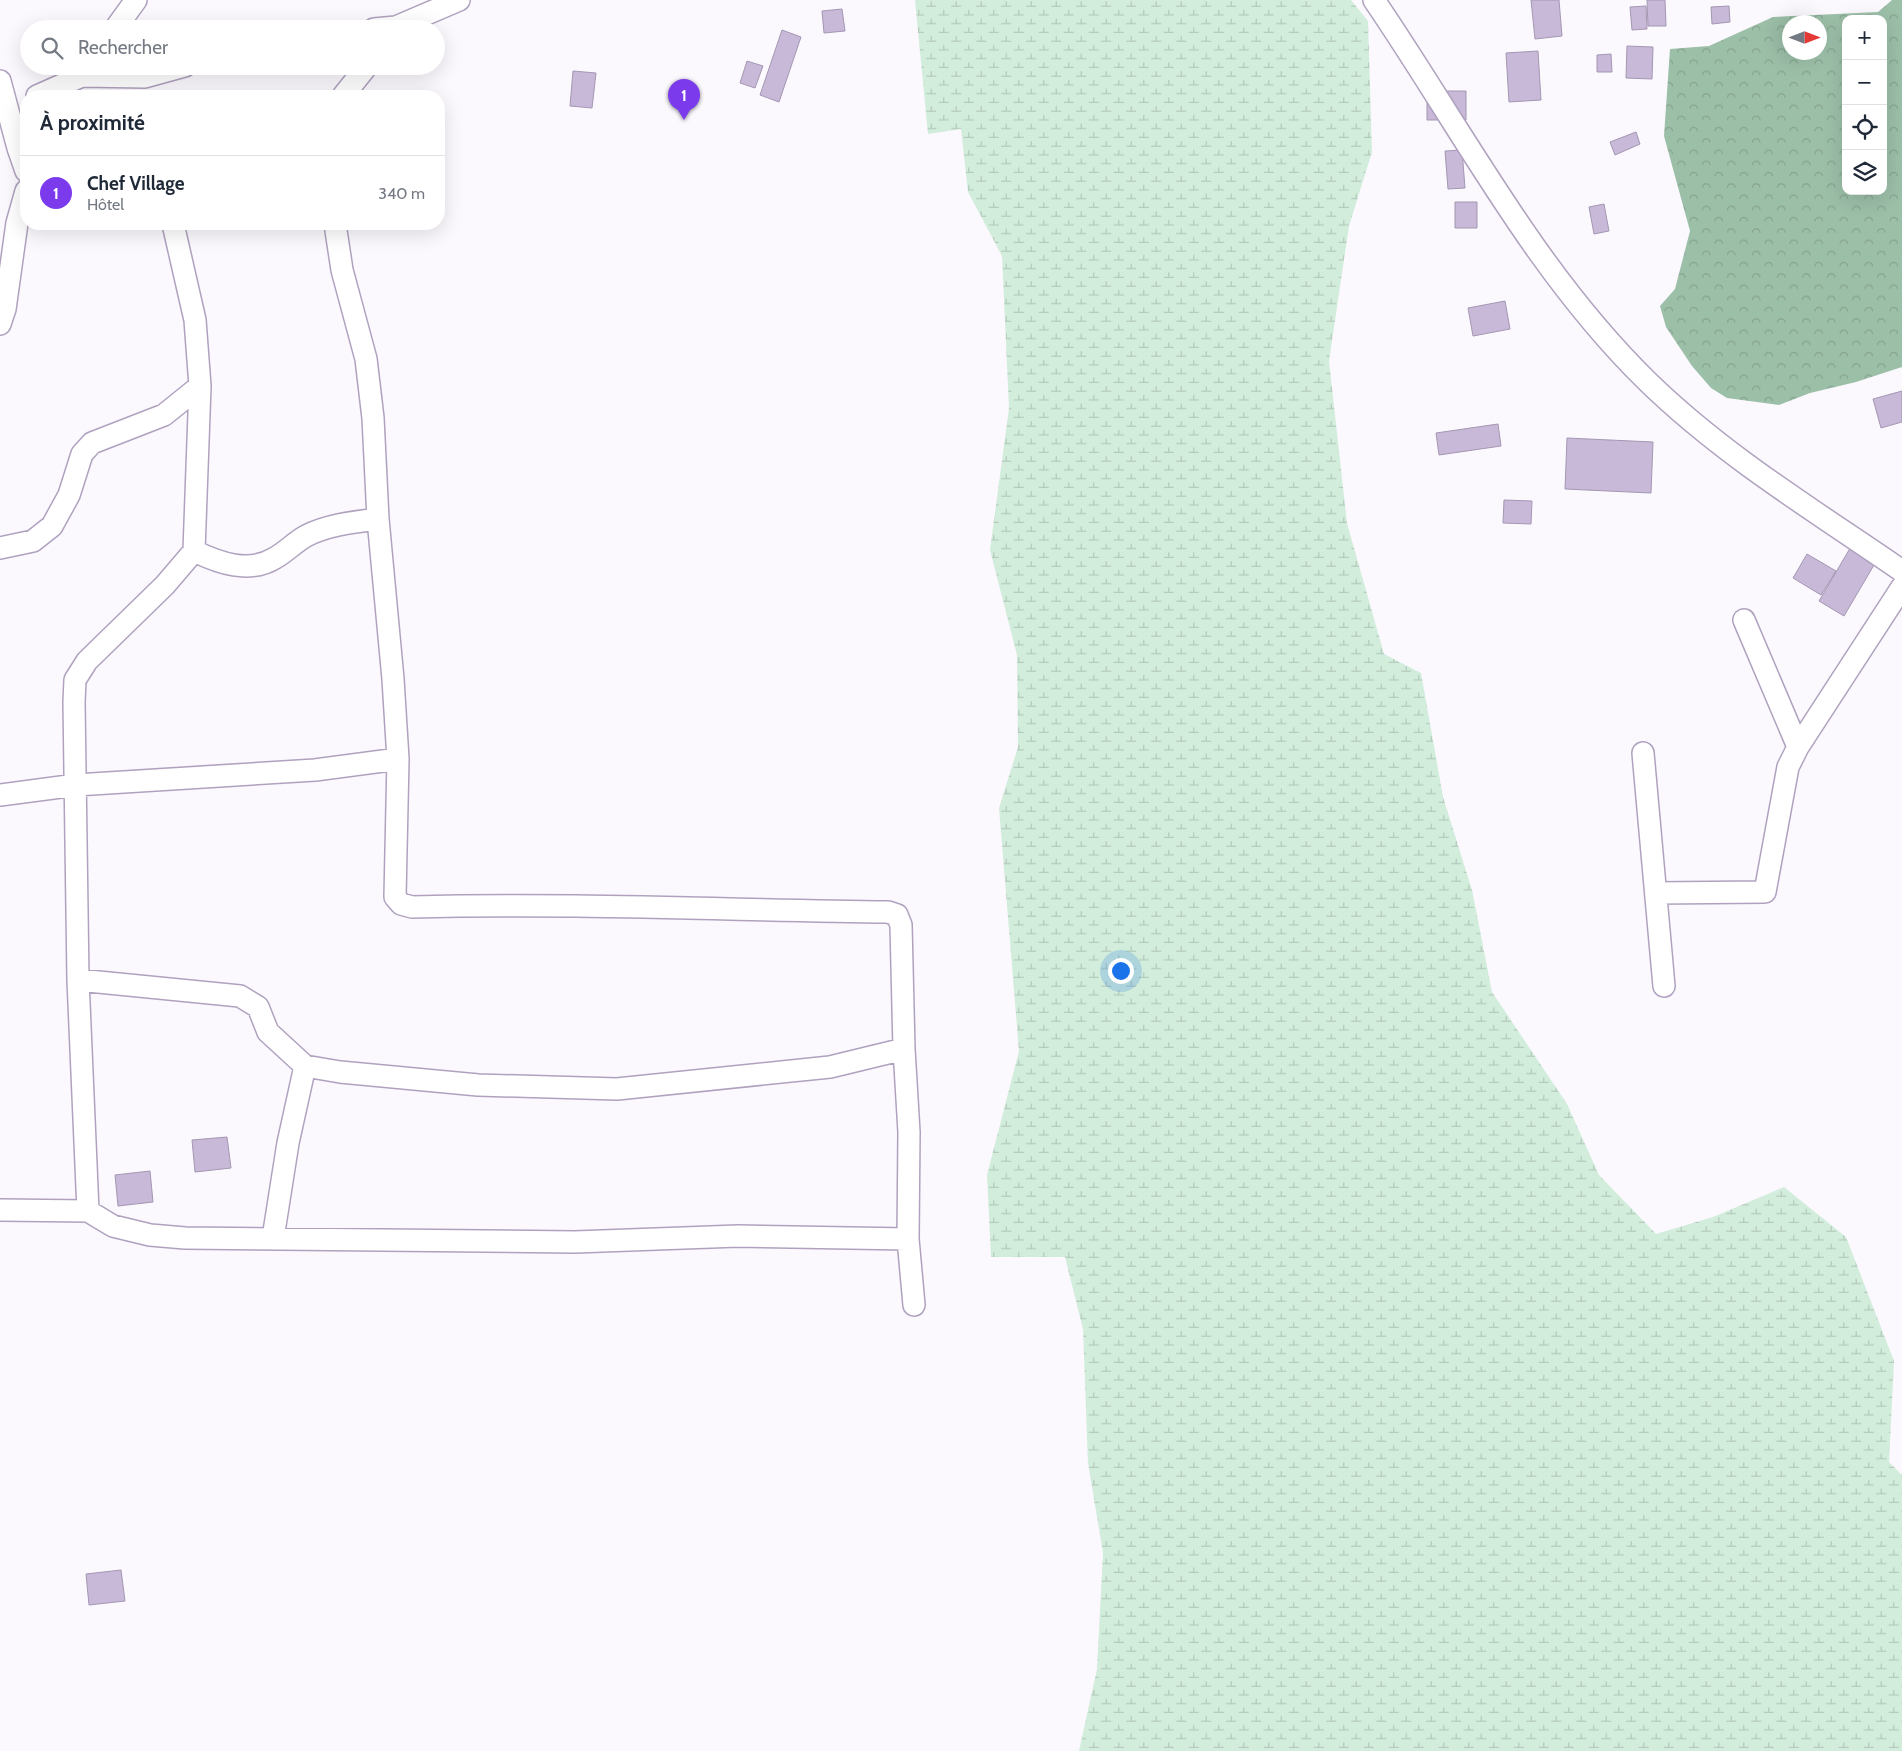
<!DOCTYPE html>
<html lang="fr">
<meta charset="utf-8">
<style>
:root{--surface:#fff;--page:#f6f6f7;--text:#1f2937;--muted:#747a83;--line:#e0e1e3;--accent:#7c3aed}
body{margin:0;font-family:Cabin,sans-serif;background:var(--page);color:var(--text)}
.controls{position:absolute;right:15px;top:15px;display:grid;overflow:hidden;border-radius:10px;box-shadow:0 5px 20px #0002}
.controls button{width:45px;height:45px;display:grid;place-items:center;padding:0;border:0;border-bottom:1px solid var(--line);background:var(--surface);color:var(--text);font:25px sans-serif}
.compass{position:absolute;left:1782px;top:15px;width:45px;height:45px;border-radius:50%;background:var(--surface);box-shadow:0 5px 20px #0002;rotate:90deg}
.you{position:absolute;left:1120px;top:970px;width:18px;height:18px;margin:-12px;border:4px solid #fff;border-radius:50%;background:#1a73e8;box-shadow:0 0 0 8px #1a73e833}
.badge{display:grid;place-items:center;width:32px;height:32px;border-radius:50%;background:var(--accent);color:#fff;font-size:16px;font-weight:700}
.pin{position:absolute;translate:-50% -41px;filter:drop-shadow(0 1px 2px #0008)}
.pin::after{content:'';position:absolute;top:26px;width:18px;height:15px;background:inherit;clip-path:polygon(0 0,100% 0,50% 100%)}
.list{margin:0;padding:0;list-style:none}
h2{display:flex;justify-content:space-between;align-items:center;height:65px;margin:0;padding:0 20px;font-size:21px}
h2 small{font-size:16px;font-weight:400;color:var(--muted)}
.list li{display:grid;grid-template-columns:32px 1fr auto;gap:15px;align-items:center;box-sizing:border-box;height:75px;padding:0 20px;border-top:1px solid var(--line)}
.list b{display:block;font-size:19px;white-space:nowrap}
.list p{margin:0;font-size:16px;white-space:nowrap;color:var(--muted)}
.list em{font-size:16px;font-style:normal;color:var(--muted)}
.icon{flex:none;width:28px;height:28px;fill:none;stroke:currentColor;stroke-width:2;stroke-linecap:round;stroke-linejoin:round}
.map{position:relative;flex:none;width:1902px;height:1751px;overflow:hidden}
.search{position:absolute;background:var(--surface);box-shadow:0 5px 20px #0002;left:20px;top:20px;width:425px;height:55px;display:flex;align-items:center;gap:12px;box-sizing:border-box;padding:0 18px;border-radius:28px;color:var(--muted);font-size:19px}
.panel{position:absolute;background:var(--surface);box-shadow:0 5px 20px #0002;left:20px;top:90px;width:425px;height:140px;border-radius:20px}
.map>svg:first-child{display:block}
.forest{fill:url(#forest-crowns);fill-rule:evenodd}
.wetland{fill:url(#wetland-marsh)}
.building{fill:#c7b9d7;stroke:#a497b3}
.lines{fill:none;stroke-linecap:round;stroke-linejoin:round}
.minor-casing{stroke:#b0a2bf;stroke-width:24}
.minor{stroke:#fff;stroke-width:21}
</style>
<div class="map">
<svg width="1902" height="1751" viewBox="0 0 1902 1751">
<defs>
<pattern id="forest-crowns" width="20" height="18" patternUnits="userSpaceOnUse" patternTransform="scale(1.25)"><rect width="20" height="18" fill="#9cbfa8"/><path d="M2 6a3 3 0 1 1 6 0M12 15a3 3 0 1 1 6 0" fill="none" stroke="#86a390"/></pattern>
<pattern id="wetland-marsh" width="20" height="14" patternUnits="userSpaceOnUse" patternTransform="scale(1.25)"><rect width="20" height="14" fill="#d2eddb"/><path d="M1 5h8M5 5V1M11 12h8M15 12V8" fill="none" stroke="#b4cabc"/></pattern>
</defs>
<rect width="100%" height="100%" fill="#fbf8fe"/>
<path class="forest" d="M1892,0H1902V367L1856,382L1810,393L1779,405L1727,398L1711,388L1692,366L1666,327L1660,306L1675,289L1690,231L1664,136L1670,49L1709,46L1773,17L1878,12ZM1846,19H1883V191H1846ZM1790,22H1820V52H1790Z"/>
<path class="wetland" d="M915,0H1351L1368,21L1372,152L1349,226L1329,361L1347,523L1384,654L1421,673L1443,797L1472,890L1492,992L1567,1104L1599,1175L1656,1234L1713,1217L1784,1187L1846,1237L1894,1361L1889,1462L1902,1475V1751H1079L1097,1669L1103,1553L1088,1463L1083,1329L1065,1257H991L987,1175L1019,1051L999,808L1018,747L1017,655L990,550L1009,408L1002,256L968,192L961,129L928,134Z"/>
<path class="building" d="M1531,0H1559L1562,36L1535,39Z
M1647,0H1665L1666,26H1648Z
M1646,6L1647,29L1632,30L1630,7Z
M1729,6L1730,22L1712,24L1711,7Z
M842,9L845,31L824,33L822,11Z
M782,30L801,37L779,102L760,95Z
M1627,46L1653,47L1652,79L1626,78Z
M1538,51L1541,100L1509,102L1506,53Z
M1611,54L1612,72H1597V55Z
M747,61L763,66L755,88L740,83Z
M573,71L596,73L592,108L570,106Z
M1427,91H1466V120H1427Z
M1636,132L1640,144L1615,155L1610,142Z
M1462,150L1465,188L1448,189L1445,151Z
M1455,202H1477V228H1455Z
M1604,204L1609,231L1594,234L1589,207Z
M1505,301L1510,329L1473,336L1468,308Z
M1902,391V422L1881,428L1873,399Z
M1498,424L1501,446L1439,455L1436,433Z
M1567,438L1653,442L1651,493L1565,489Z
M1504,500L1532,501L1531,524L1503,523Z
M1859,533L1884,548L1844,616L1819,601Z
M1807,554L1836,571L1821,595L1793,578Z
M227,1137L231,1168L195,1172L192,1140Z
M150,1171L153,1202L118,1206L115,1175Z
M121,1570L125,1601L89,1605L86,1574Z"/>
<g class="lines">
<g class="minor-casing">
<path id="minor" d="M1374,0C1462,129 1535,272 1648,382C1724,456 1815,511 1902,571
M115,29L136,0
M374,29L396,27L459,0
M0,81L18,148L26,171
M37,96L82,76L145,77L185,66
M343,96L367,66
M335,224L342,270L366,359L373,418L378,519L393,679L398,759L395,897L401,904L412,907C571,903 729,910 888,912L897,915L901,925L904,1049L909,1132L908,1239L914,1305
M0,324L5,309L17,223L26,191
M0,548L33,541L52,526L69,495L82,454L92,443L164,415L200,386
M194,551C219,563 249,574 275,558C286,552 295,542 306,536C327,525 354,522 378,519
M1744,620L1798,747
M1643,753L1664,986
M0,795L76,785L315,770L398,759
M1656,893L1765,892L1788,767L1798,747L1902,587
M78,980L240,996L258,1007L268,1032L305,1066L340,1072L478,1085L617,1089L830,1067L904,1049
M0,1210L88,1211L113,1226L150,1235L185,1238L575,1242L738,1236L908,1239
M88,1211L78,980L74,702L75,680L87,661L165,585L194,551L200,386L195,320L173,224
M273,1238L288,1143L305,1066"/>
</g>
<use href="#minor" class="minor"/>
</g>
</svg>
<div class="controls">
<button>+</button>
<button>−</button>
<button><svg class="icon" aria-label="locate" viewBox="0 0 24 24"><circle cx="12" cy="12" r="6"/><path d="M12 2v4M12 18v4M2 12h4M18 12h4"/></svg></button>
<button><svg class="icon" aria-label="layers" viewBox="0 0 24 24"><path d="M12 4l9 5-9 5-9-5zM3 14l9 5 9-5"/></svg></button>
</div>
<svg class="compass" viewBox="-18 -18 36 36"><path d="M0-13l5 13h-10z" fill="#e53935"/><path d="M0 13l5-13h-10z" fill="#747a83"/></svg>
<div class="you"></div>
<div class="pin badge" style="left:684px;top:120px">1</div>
<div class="search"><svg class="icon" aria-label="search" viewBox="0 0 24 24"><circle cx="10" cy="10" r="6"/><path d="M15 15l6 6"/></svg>Rechercher</div>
<section class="panel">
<h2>À proximité<small></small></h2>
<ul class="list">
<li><span class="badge">1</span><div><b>Chef Village</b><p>Hôtel</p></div><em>340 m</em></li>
</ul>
</section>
</div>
